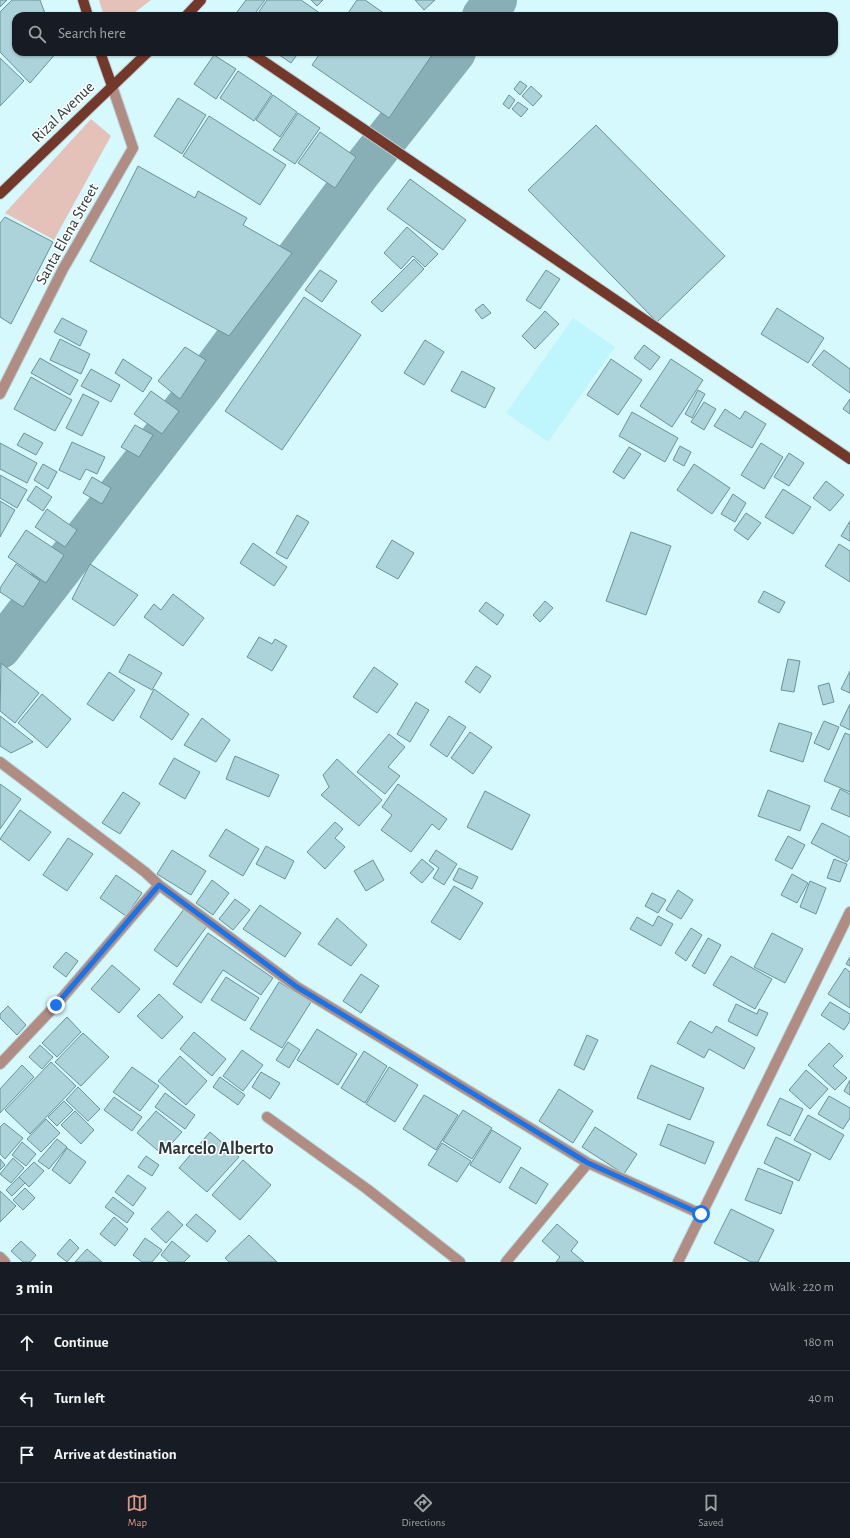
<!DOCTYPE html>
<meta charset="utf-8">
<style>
:root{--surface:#171b24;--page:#20242c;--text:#f1f3f6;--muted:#9ea1a6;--line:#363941;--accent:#d49687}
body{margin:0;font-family:"Alegreya Sans",sans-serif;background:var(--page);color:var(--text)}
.stop{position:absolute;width:12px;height:12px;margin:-9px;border:3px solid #1a73e8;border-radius:50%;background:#fff}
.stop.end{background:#1a73e8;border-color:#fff;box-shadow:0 1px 4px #0008}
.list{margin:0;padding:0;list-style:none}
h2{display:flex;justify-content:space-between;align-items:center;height:52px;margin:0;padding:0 16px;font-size:17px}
h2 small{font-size:13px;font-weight:400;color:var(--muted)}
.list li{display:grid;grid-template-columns:26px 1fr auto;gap:12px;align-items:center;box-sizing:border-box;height:56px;padding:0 16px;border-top:1px solid var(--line)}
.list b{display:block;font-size:15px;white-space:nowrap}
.list em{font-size:13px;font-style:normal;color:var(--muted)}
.icon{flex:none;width:22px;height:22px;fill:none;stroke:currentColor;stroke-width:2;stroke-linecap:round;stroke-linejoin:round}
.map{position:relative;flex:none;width:850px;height:1262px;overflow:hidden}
.search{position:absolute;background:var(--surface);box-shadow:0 1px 3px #0004;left:12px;right:12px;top:12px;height:44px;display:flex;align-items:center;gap:10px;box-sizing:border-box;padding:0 14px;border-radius:12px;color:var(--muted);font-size:15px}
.sheet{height:220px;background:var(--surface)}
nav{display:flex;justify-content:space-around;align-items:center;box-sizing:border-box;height:56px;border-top:1px solid var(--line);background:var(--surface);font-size:11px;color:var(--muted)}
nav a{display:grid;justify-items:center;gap:2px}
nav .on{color:var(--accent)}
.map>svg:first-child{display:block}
.built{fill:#bff5fd}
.green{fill:#e4c1b9}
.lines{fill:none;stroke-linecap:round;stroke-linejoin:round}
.river{stroke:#88afb5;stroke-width:42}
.building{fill:#abd3d9;stroke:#6a9398}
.minor-casing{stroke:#b4d3d7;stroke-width:12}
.major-casing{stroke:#b4d3d7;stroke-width:12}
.minor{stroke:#b08c83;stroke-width:10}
.major{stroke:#74382b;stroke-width:10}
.route{stroke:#1a73e8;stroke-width:5}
.labels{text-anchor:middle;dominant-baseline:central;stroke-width:3;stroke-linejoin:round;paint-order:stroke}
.street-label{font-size:16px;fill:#2a3b3d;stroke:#fefefe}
.quarter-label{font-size:18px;font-weight:bold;fill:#2a3b3d;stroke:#fefefe}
</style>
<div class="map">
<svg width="850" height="1262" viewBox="0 0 850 1262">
<rect width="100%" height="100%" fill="#d6f9fd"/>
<path class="built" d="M573,318L615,347L548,442L506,413Z"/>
<path class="green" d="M99,0H151L130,16H104Z
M91,119L111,136L54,240L5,213Z"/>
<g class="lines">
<path class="river" d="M483,16L496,0
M0,648L202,386L358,175L455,52"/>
</g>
<path class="building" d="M0,0H7L0,7Z
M12,0H40L46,16H16V52H57L30,83L0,52V12Z
M246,0H265L253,16H234Z
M267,0H301L324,16H256Z
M311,0H323L317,6Z
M357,0H365L388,16H346Z
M415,0H435L424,10Z
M275,52H299L291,63Z
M321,52H434L389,118L312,65Z
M214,55L236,69L216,99L194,84Z
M0,58L24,81L0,106Z
M238,71L272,94L254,121L220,98Z
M520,81L527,86L520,95L514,89Z
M531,86L542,96L533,106L522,96Z
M273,95L297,112L280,137L256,120Z
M509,95L515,100L509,109L503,104Z
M178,98L206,115L182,154L154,136Z
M518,102L528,109L521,117L512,109Z
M298,113L320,128L295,164L273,150Z
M209,116L286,165L260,205L183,156Z
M596,125L725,256L657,322L528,190Z
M320,132L356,157L335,188L298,163Z
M138,166L195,198L198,191L247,218L243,225L292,253L229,336L90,261Z
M410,179L466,220L443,250L387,209Z
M5,217L53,242L11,324L0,317V223Z
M407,227L438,254L425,267L413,256L401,269L384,253Z
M414,259L424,269L382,312L371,302Z
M320,270L337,281L322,302L305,290Z
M546,270L560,279L540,309L526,300Z
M304,297L361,335L282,450L225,411Z
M483,304L491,313L482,319L475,310Z
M777,308L824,338L808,363L761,334Z
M545,311L559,324L535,349L522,336Z
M62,318L87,331L80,346L54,332Z
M60,339L90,354L81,374L50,360Z
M425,340L444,352L424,385L404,373Z
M644,345L660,357L650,370L634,358Z
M185,347L206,360L180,399L158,381Z
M824,350L850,369V393L812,365Z
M40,358L78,380L70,395L31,373Z
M123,359L152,378L143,392L115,373Z
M611,359L642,380L618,415L587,395Z
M671,359L703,380L672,427L640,406Z
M91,369L120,385L111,402L81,386Z
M462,371L495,388L485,408L451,391Z
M31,377L72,400L55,431L14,409Z
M698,390L705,394L692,418L685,414Z
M151,391L179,411L162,434L134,414Z
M83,394L99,402L82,436L66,428Z
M850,399V414L843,409Z
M704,402L716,409L704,430L691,422Z
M725,409L740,419L745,411L766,424L752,448L714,426Z
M632,412L678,438L665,462L619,436Z
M135,425L153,435L139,457L121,447Z
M24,433L43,443L36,455L17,445Z
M72,442L105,457L97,474L86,469L80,480L59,470Z
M0,443L37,463L27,483L0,469Z
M761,443L783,457L764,489L741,475Z
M680,446L691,452L684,466L673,460Z
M629,447L641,454L624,479L613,472Z
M789,453L804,463L789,486L774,477Z
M43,464L57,472L48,489L34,480Z
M694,464L730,488L712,514L677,490Z
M0,475L27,490L17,508L0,498Z
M92,477L111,488L102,504L83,493Z
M826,481L844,495L830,511L813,498Z
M36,486L52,497L43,511L27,500Z
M783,489L811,507L793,534L765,517Z
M733,494L746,503L735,522L721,514Z
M0,501L15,510L0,537Z
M47,509L77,530L65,547L35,527Z
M746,513L761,523L748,540L734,530Z
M297,515L309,522L287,559L276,553Z
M850,521V541L841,536Z
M26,530L64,555L46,583L8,557Z
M631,532L671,546L646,615L606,601Z
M392,540L414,553L398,579L376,567Z
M253,543L287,567L274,586L240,563Z
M839,544L850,551V582L825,566Z
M16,564L40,581L23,607L0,592V588Z
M90,564L138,595L114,626L72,599Z
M764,591L785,602L779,613L758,602Z
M173,594L204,618L183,646L144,617L154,604L161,610Z
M545,601L553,608L540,622L533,615Z
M486,602L504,615L497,625L479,611Z
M259,637L272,644L275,639L287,646L272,671L247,657Z
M129,654L162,673L152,690L119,672Z
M788,659L800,661L794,692L781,690Z
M1,663L39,693L15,723L0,711Z
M476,666L491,676L480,693L465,682Z
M374,667L398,684L377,713L353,697Z
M850,671V693L841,689Z
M109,672L135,690L113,721L87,704Z
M829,683L834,702L823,705L818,686Z
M154,689L189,714L172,740L140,717Z
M42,694L71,719L47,748L18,723Z
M416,702L429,710L410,742L397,734Z
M850,704V730L840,725Z
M0,716L33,742L11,753L0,746Z
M449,716L466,727L447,757L430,745Z
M202,718L230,740L216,762L184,745Z
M824,721L839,727L829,750L814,743Z
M779,723L812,733L803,762L770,751Z
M470,732L492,747L473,774L451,758Z
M845,733L850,735V792L824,781Z
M389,734L405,747L388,767L400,776L385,794L357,772Z
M235,756L279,775L269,797L226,779Z
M174,758L200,772L185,799L159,784Z
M337,759L382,800L359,826L321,795L329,787L323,775Z
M0,784L21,799L0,829Z
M398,784L447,819L439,830L432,824L411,852L381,830L392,815L382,807Z
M840,789L850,794V817L831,809Z
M768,790L810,806L800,831L758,816Z
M485,791L530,815L512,850L467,827Z
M123,792L140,803L120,834L102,823Z
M20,810L51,832L29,861L0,839Z
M335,822L343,829L335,838L345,847L325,869L307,852Z
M822,823L850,837V857L847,862L811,843Z
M226,829L259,849L243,876L209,856Z
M788,836L805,845L792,869L775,860Z
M68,838L93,854L67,891L43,875Z
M266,846L294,861L285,879L256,864Z
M172,850L206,871L191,895L157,874Z
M436,850L457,864L444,885L433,878L439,868L429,861Z
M422,859L434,869L422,883L410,873Z
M834,859L847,864L840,882L827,878Z
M373,860L384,880L366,891L354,871Z
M459,868L478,877L472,889L453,880Z
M792,874L808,883L797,903L781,895Z
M116,875L142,893L126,916L100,898Z
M212,880L229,893L213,915L196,903Z
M810,881L826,888L816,914L800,907Z
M454,886L483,903L460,940L431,922Z
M678,890L693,900L681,919L666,910Z
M652,893L666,900L658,913L645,906Z
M235,899L250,910L233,930L219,919Z
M260,905L301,933L285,957L243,929Z
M184,909L207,926L177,967L154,950Z
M658,916L673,924L661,946L630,929L637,917L653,926Z
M337,918L367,945L351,966L318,944Z
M691,928L702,935L686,961L675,953Z
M208,933L273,978L261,995L223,970L201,1003L173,984Z
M772,933L803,949L785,983L754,967Z
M708,938L721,945L705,974L692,966Z
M66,952L78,961L66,977L53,967Z
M731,956L772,979L755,1009L713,985Z
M850,957V966L846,964Z
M112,965L140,989L119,1013L91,989Z
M845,968L850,972V1008L828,994Z
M361,974L379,986L361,1013L343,1001Z
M226,977L259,998L245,1021L211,1000Z
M279,982L311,1002L282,1048L250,1029Z
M159,994L183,1017L162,1039L137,1016Z
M830,1002L850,1014V1021L844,1030L821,1015Z
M736,1004L757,1014L759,1009L768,1013L757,1036L728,1021Z
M8,1006L26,1025L17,1035L0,1018V1014Z
M67,1017L81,1032L57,1057L42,1043Z
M690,1021L712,1033L716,1026L755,1048L744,1069L709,1049L704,1058L677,1043Z
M317,1029L357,1054L338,1085L297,1060Z
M194,1032L226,1059L212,1076L180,1049Z
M83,1033L109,1057L81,1086L55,1062Z
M587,1035L598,1040L584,1070L574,1065Z
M288,1042L300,1050L289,1068L276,1060Z
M829,1043L843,1056L833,1066L847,1078L835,1090L808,1065Z
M40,1045L53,1057L42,1069L29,1057Z
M242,1050L263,1065L243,1091L223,1076Z
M364,1051L387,1066L365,1103L341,1088Z
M180,1056L207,1081L186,1105L158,1081Z
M51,1062L76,1086L30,1134L5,1110Z
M22,1065L34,1077L0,1113V1089Z
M651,1065L704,1088L690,1120L637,1098Z
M132,1067L159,1086L140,1111L113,1092Z
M389,1067L418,1085L395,1122L366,1104Z
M806,1070L828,1089L810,1109L789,1090Z
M261,1072L280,1083L270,1099L252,1087Z
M220,1077L245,1095L238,1105L213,1087Z
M850,1080V1095L844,1091Z
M78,1087L100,1109L88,1121L66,1100Z
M559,1089L593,1111L573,1143L539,1121Z
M165,1093L195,1115L185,1129L155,1107Z
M424,1095L458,1115L436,1150L403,1129Z
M829,1096L850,1108V1118L843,1129L818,1114Z
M114,1097L142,1117L132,1131L104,1110Z
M780,1098L803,1109L790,1136L767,1125Z
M64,1101L73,1110L57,1126L48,1117Z
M463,1110L492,1128L472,1159L443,1141Z
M75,1111L94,1130L81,1144L61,1125Z
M156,1111L182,1132L162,1154L137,1133Z
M808,1115L844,1135L830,1160L794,1140Z
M46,1119L60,1133L41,1152L27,1139Z
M4,1123L23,1138L5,1159L0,1154V1127Z
M668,1124L714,1142L705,1164L660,1145Z
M595,1127L637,1154L624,1174L582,1147Z
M492,1130L521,1148L500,1183L470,1165Z
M210,1132L239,1157L207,1192L179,1168Z
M776,1137L811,1154L799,1181L764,1163Z
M57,1139L67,1147L49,1169L38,1161Z
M22,1142L36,1154L26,1166L12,1155Z
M442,1143L471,1161L457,1182L428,1165Z
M67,1148L86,1162L70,1184L52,1170Z
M146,1156L159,1165L152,1176L138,1167Z
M13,1158L24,1168L11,1183L0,1174Z
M0,1159L5,1165L0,1170Z
M243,1160L271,1185L240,1220L212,1195Z
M34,1162L44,1171L29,1187L19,1177Z
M521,1167L548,1184L536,1204L509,1188Z
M758,1168L793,1182L781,1214L745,1200Z
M128,1175L146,1188L133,1206L115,1192Z
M19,1177L25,1183L12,1196L6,1190Z
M25,1188L35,1198L23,1210L13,1200Z
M0,1191L16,1206L0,1222Z
M113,1197L134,1213L127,1223L105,1207Z
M731,1209L774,1230L758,1262H751L714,1243Z
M168,1211L183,1225L166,1243L151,1229Z
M196,1214L216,1231L207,1242L186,1225Z
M114,1217L128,1229L115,1246L100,1234Z
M557,1224L578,1242L571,1251L584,1262H556L560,1257L542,1241Z
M249,1235L277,1262H229L225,1258Z
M145,1238L162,1250L152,1262H142L133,1255Z
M70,1239L79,1248L67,1262L57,1254Z
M21,1241L36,1255L30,1262H23L11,1251Z
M172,1241L190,1256L184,1262H169L161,1255Z
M87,1249L102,1262H75Z"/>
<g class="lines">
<g class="minor-casing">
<path id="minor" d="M0,394L63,269L133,148L112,86
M0,762L145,872L159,885L297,987L588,1163L701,1214
M0,1064L56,1005L159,885
M267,1117L367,1189L460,1262
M0,1257L5,1262
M506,1262L588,1163
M678,1262L850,912"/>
</g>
<g class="major-casing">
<path id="major" d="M83,0L88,16
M186,16L201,0
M100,52L112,86
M250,52L850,459
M0,194L148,52"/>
</g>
<use href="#minor" class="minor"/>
<use href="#major" class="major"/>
</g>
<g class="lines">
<path class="route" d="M56,1005L159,885L297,987L588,1163L701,1214"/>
</g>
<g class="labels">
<g class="street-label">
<text transform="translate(63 112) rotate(-44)">Rizal Avenue</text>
<text transform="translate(67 234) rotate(-61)">Santa Elena Street</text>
</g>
<g class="quarter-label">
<text x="216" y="1149">Marcelo Alberto</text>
</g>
</g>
</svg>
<div class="stop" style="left:701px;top:1214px"></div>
<div class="stop end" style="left:56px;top:1005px"></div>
<div class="search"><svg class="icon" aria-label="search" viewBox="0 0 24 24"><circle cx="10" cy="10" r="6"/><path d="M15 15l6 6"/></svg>Search here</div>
</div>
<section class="sheet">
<h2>3 min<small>Walk · 220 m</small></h2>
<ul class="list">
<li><svg class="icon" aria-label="ahead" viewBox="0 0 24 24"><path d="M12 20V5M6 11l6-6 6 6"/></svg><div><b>Continue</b></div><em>180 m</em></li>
<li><svg class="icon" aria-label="left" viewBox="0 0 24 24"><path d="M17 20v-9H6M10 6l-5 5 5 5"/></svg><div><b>Turn left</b></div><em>40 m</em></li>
<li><svg class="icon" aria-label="arrive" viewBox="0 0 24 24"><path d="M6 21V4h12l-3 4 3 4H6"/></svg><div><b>Arrive at destination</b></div></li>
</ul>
</section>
<nav>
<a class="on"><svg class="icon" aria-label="map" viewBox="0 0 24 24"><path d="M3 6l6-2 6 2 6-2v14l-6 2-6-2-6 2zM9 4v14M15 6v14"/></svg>Map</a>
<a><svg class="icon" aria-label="directions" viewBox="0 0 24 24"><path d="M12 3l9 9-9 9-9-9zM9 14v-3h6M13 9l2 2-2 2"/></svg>Directions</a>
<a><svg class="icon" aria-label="saved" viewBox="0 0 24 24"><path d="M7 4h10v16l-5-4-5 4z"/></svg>Saved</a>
</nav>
